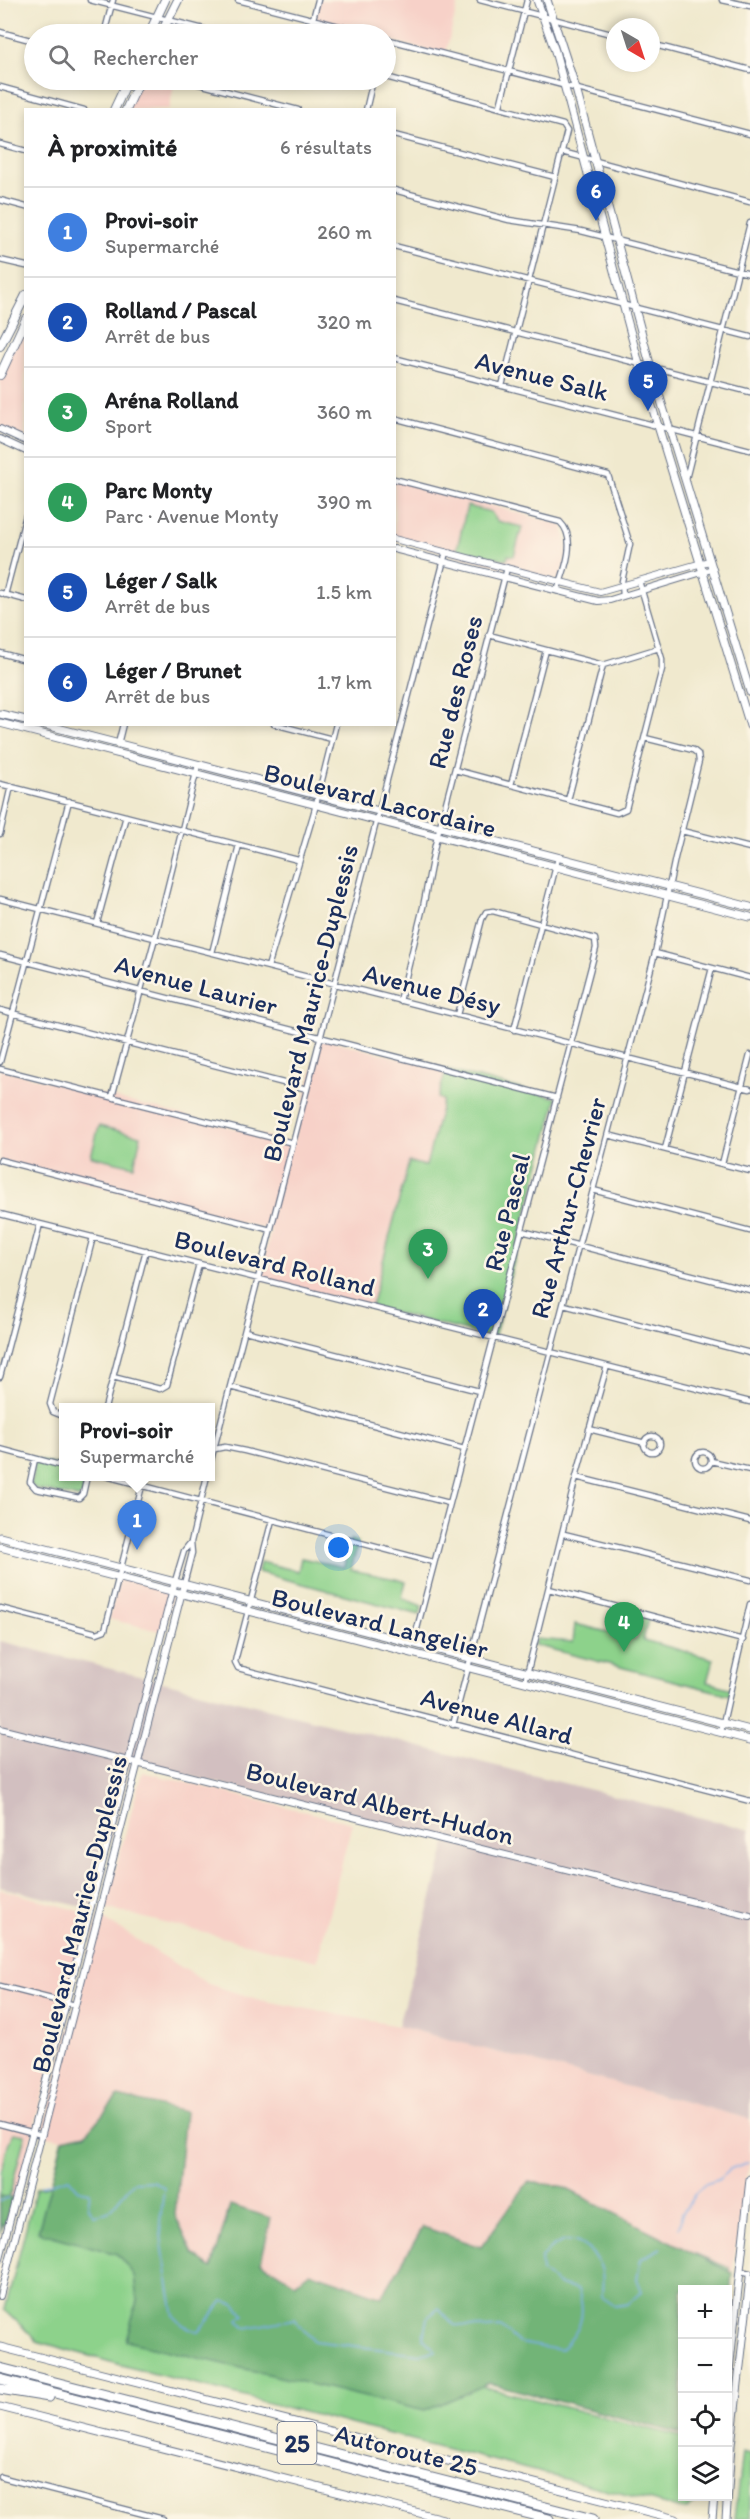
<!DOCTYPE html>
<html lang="fr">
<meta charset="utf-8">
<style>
:root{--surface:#fff;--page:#f6f6f6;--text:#202124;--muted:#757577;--line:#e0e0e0;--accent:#ea580c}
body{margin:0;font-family:Itim,sans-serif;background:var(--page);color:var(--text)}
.controls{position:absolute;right:18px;bottom:18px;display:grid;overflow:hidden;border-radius:0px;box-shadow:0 3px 9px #0003}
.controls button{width:54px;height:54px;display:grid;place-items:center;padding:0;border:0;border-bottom:2px solid var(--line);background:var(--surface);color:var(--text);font:30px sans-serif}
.compass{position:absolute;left:606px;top:18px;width:54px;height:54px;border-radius:50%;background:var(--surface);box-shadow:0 3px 9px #0003;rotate:141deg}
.you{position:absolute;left:339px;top:1548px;width:21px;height:21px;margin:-15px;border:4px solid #fff;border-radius:50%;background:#1a73e8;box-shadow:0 0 0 9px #1a73e833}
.badge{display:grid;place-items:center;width:39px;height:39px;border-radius:50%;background:var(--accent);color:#fff;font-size:20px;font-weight:700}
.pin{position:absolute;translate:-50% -50px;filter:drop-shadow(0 2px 3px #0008)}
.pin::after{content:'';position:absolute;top:32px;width:21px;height:18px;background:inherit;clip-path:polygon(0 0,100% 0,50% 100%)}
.popup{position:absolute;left:59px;top:1403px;width:156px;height:78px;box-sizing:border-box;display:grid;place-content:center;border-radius:0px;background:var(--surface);filter:drop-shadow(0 2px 4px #0005);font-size:20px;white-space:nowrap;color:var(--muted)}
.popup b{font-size:22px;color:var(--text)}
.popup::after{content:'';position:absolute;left:50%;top:100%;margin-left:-12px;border:12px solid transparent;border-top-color:var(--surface)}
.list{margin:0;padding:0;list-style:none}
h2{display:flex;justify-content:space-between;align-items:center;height:78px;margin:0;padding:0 24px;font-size:26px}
h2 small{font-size:20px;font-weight:400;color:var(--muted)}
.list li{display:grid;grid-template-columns:39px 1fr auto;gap:18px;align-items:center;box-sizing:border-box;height:90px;padding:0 24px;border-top:2px solid var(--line)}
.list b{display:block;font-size:22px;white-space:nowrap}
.list p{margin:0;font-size:20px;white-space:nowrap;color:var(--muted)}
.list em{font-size:20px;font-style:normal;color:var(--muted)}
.icon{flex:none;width:33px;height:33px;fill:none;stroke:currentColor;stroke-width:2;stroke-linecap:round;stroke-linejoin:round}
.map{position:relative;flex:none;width:750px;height:2519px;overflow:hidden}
.search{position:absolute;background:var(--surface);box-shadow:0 3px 9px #0003;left:24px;top:24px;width:372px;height:66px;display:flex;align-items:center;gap:15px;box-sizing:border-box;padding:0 21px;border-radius:33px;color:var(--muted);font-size:22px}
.panel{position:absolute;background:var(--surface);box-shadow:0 3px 9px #0003;left:24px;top:108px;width:372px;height:618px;border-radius:0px}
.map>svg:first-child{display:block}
.built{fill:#f7d1c8}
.industrial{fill:#d2bfc0}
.green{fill:#8dd28b;stroke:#548074;stroke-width:1.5}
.forest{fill:#72b477;stroke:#46726a;stroke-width:1.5}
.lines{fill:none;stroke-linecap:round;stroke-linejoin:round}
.stream{stroke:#7aafe8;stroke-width:1.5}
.minor-casing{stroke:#667085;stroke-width:7}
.tertiary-casing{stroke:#667085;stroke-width:8}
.secondary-casing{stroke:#667085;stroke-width:9}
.primary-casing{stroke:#667085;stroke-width:10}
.motorway-casing{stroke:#667085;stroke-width:11}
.minor{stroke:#fff;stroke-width:4.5}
.tertiary{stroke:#fff;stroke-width:6}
.secondary{stroke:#fff;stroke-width:7}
.primary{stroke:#fff;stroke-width:8}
.motorway{stroke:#fff;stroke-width:9}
.labels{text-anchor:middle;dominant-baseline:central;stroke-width:5;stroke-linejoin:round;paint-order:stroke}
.shield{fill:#fcf5e5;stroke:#5e6a86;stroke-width:1.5}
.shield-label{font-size:24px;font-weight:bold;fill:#1b2f5e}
.street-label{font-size:26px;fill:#1b2f5e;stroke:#fcf5e5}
</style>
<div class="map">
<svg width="750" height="2519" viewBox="0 0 750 2519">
<rect width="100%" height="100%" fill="#fcf5e5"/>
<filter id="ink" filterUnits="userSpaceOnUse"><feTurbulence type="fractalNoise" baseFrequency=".0167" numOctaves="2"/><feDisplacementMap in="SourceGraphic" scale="12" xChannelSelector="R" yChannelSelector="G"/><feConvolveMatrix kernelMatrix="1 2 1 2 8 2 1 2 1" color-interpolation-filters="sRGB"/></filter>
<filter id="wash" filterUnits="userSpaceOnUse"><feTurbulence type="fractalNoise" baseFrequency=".008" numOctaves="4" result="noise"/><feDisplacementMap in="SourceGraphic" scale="24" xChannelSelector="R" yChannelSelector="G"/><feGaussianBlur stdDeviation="1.35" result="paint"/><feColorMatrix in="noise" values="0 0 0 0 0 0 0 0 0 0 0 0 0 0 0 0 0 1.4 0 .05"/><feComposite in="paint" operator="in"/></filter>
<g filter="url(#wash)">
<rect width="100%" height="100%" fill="#f0e9ce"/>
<path class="built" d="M318,0H459L445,55L386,39V34H370L313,20Z
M168,20L197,28L195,34H161Z
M140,80H175L169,109L126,110Z
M25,320V441L0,428V375Z
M394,479L563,525L568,553L560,582L395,539Z
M321,1038L446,1070L438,1098L444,1100L426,1166L409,1162L371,1307L259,1278L271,1230L0,1161V1069L293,1143Z
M119,1577L173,1591L164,1632L109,1619Z
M142,1772L352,1823L317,1961L105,1908Z
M0,1889L90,1914L15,2200L0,2198Z
M99,1916L208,1984L260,2000L398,2026L750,2119V2158L732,2273L561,2186L481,2247L423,2228L382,2297L310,2272L295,2284L261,2262L230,2206L212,2268L193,2254L175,2215L185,2112L118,2096L86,2134L63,2139L42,2135Z"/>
<path class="industrial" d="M0,1641L750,1830V2119L398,2026L447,1840L130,1761L90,1914L83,1907L0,1887Z"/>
<path class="green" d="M467,506L491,512L497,521L522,527L514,556L508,555L507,560L457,549Z
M446,1070L557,1098L494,1338L371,1307L409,1162L426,1166L443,1100L438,1098Z
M99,1126L141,1136L134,1166L91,1156Z
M35,1459L63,1466V1476L87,1477L83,1494L79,1498L36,1489L31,1485Z
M350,1540L358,1542L351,1570L406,1581L402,1598L422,1606L420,1615L258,1572L260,1562L298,1571L301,1558L344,1567Z
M643,1615L649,1616L643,1640L713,1659L707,1682L732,1689L730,1695L534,1645L536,1639L573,1642L575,1624L636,1639Z
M14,2133L25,2135L0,2233V2172C7,2160 5,2144 14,2133Z
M49,2186H57L156,2219L264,2331L696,2254L729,2268L727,2286L682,2290L482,2386L682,2437V2496L695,2497L694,2504L686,2510L128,2367L37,2341L5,2310L36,2188Z
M742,2452L750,2454V2519H734Z"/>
<path class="forest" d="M118,2096L185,2112L175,2215L193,2254L212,2268L230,2205L271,2218L261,2262L295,2283L310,2272L382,2297L423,2227L481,2247L528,2182L561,2186L732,2273L728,2318V2290H682V2434L489,2383L425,2411L126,2341L137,2301L134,2275L117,2254L38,2232L63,2139L86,2134Z
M0,2196L13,2198L4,2225L0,2224Z"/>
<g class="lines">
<path class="stream" d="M41,2186L69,2178L79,2190L90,2192L88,2206L94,2215L108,2212L133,2182L153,2181L164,2188L160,2222L162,2244L174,2316L183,2325L199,2332L223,2301L235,2304L244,2315L238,2320L245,2328L294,2319L314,2341L420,2354L436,2351L423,2338L427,2318L439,2308L454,2325L487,2328L501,2327L519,2343L560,2350C580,2333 587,2315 578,2290L557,2284L542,2272L541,2257C548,2250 556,2243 565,2241C581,2239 597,2255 601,2268C604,2277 602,2288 602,2297L615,2306L628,2304L642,2291L637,2279L641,2259L661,2248
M0,2201L9,2199
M679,2228L682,2214L695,2194L705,2184L718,2180L730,2169L748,2162"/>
</g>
</g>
<g filter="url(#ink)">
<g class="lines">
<g class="minor-casing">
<path id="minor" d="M90,0L223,34
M238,0L370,34
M480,0L615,35
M722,0L750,6
M0,32L34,41
M104,34L113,0
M309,34L318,0
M386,39L750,134
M651,44L750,70
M386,77L563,125L567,131L502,386
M184,80L298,110
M0,87L84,110
M500,106L527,0
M366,110L373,80
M394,135L555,177
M0,144L26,151
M562,152L750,202
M394,190L509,220L581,231L750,274
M0,200L26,207
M394,246L750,337
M0,260L26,266
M394,301L750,392
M394,358L750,450
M394,418L608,475L630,544L622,581L623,596
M394,479L560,522C578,539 564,572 557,591
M686,479L750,223
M0,593L26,600
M5,595L26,515
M489,635L603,665L659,648
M0,653L26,660
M274,724L332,739
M118,744L123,724
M455,770L617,813L626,809L662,669V659L639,581
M0,784L298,860
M511,785L546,650
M568,800L603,665
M682,831L750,848
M0,834L11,786
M0,899L750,1089
M97,923L126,816
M212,953L239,845
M655,953L750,978
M0,955L557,1098
M268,967L314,812L336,724
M400,1001L423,907L435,845L507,568
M0,1010L307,1089
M514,1030L558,858
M0,1062L69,801
M0,1069L293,1143
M112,1097L155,938L198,765
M608,1135L750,1171
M665,1149L712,968
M0,1160L271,1230
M722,1164L750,1055
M593,1190L750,1231
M0,1214L750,1402
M522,1231L750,1290
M564,1305L750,1353
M245,1331L479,1391
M0,1377L40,1224
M113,1377L160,1389L167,1385L199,1264
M230,1387L464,1449
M105,1408L146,1250
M63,1416L53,1412L50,1404L93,1237
M589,1429L645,1443
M644 1444a8 8 0 1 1 16 0a8 8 0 1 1-16 0Z
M0,1449L63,1466
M210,1450L225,1447L245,1451L449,1503
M695 1460a8 8 0 1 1 16 0a8 8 0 1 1-16 0Z
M35,1459L30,1482L36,1489L79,1498L83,1494L87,1476
M711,1461L750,1470
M210,1464L446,552
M106,1476L433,1562
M576,1477L750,1521
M272,1520L236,1657L235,1662L238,1668L750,1801
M564,1534L750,1580
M175,1581L184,1551L191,1542L207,1476
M184,1584L192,1553L191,1542
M549,1589L743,1640
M0,1608L97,1633L105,1630L142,1486
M413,1644L596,948L595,939L493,911L486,912L482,919L457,1015
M525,1682L576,1477L607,1366
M453,1725L655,953L675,858L699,761L698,754L693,750L645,738
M721,1732L750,1604
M0,1986L75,2005
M0,2124L42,2135
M741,2271L750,2273
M0,2477L163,2519"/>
</g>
<g class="tertiary-casing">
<path id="tertiary" d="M0,429L26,441
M0,439L26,451
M394,539L600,592L709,561
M394,549L598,601L610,600L712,569
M0,1729L750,1916
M0,2258L175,1581
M0,2296L184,1584"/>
</g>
<g class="secondary-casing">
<path id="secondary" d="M537,0L555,51L639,364L750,726
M547,0L576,89L651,368L750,692
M0,714L26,720
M0,723L750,917
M42,724L750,907
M0,1537L750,1730
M0,1547L750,1740
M0,2347L676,2519
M728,2380L750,2179
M0,2407L443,2519
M712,2519L714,2496
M726,2519L731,2445L750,2278"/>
</g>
<g class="primary-casing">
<path id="primary" d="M149,34L165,0
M161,34L178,0
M114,110L128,80
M126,110L140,80
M0,346L26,295
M0,375L26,319"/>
</g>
<g class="motorway-casing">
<path id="motorway" d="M0,2368L593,2519
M0,2379L549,2519
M0,2389L49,2397"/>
</g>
<use href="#minor" class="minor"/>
<use href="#tertiary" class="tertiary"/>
<use href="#secondary" class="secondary"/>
<use href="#primary" class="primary"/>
<use href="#motorway" class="motorway"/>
</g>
</g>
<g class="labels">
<rect class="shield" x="277.5" y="2422" width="39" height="42" rx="4.5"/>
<g class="shield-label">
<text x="297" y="2443">25</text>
</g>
<g class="street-label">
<text transform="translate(542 376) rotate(14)">Avenue Salk</text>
<text transform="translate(455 692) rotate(-76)">Rue des Roses</text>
<text transform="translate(380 800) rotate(14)">Boulevard Lacordaire</text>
<text transform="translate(196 985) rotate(15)">Avenue Laurier</text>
<text transform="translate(432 989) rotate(14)">Avenue Désy</text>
<text transform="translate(310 1003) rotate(-76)">Boulevard Maurice-Duplessis</text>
<text transform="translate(568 1208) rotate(-75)">Rue Arthur-Chevrier</text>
<text transform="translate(507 1212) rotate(-76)">Rue Pascal</text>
<text transform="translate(275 1263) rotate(14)">Boulevard Rolland</text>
<text transform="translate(380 1623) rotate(14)">Boulevard Langelier</text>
<text transform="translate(497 1716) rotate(15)">Avenue Allard</text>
<text transform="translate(380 1803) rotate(14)">Boulevard Albert-Hudon</text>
<text transform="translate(79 1914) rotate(-76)">Boulevard Maurice-Duplessis</text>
<text transform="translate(406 2450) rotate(14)">Autoroute 25</text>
</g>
</g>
</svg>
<div class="controls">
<button>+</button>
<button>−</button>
<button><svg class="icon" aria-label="locate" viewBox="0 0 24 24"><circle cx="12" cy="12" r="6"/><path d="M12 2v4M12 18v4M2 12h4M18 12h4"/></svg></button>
<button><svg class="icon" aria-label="layers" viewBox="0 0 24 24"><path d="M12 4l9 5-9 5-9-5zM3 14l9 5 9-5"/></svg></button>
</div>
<svg class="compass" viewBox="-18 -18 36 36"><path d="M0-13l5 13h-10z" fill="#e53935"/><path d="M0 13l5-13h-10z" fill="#757577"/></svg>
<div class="you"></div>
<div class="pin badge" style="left:137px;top:1550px;background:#3f7fe0">1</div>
<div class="popup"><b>Provi-soir</b>Supermarché</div>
<div class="pin badge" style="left:483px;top:1339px;background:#1a4fb4">2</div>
<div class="pin badge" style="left:428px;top:1279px;background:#2e9e5b">3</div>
<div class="pin badge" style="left:624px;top:1652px;background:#2e9e5b">4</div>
<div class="pin badge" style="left:648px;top:411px;background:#1a4fb4">5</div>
<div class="pin badge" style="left:596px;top:221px;background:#1a4fb4">6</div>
<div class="search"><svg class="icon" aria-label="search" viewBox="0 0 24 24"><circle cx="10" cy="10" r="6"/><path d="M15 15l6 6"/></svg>Rechercher</div>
<section class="panel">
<h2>À proximité<small>6 résultats</small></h2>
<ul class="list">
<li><span class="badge" style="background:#3f7fe0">1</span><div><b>Provi-soir</b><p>Supermarché</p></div><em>260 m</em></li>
<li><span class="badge" style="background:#1a4fb4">2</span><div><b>Rolland / Pascal</b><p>Arrêt de bus</p></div><em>320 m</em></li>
<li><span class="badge" style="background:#2e9e5b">3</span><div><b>Aréna Rolland</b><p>Sport</p></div><em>360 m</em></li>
<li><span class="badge" style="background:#2e9e5b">4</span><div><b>Parc Monty</b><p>Parc · Avenue Monty</p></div><em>390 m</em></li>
<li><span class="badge" style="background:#1a4fb4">5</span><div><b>Léger / Salk</b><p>Arrêt de bus</p></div><em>1.5 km</em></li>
<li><span class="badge" style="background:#1a4fb4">6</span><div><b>Léger / Brunet</b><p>Arrêt de bus</p></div><em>1.7 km</em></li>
</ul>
</section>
</div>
